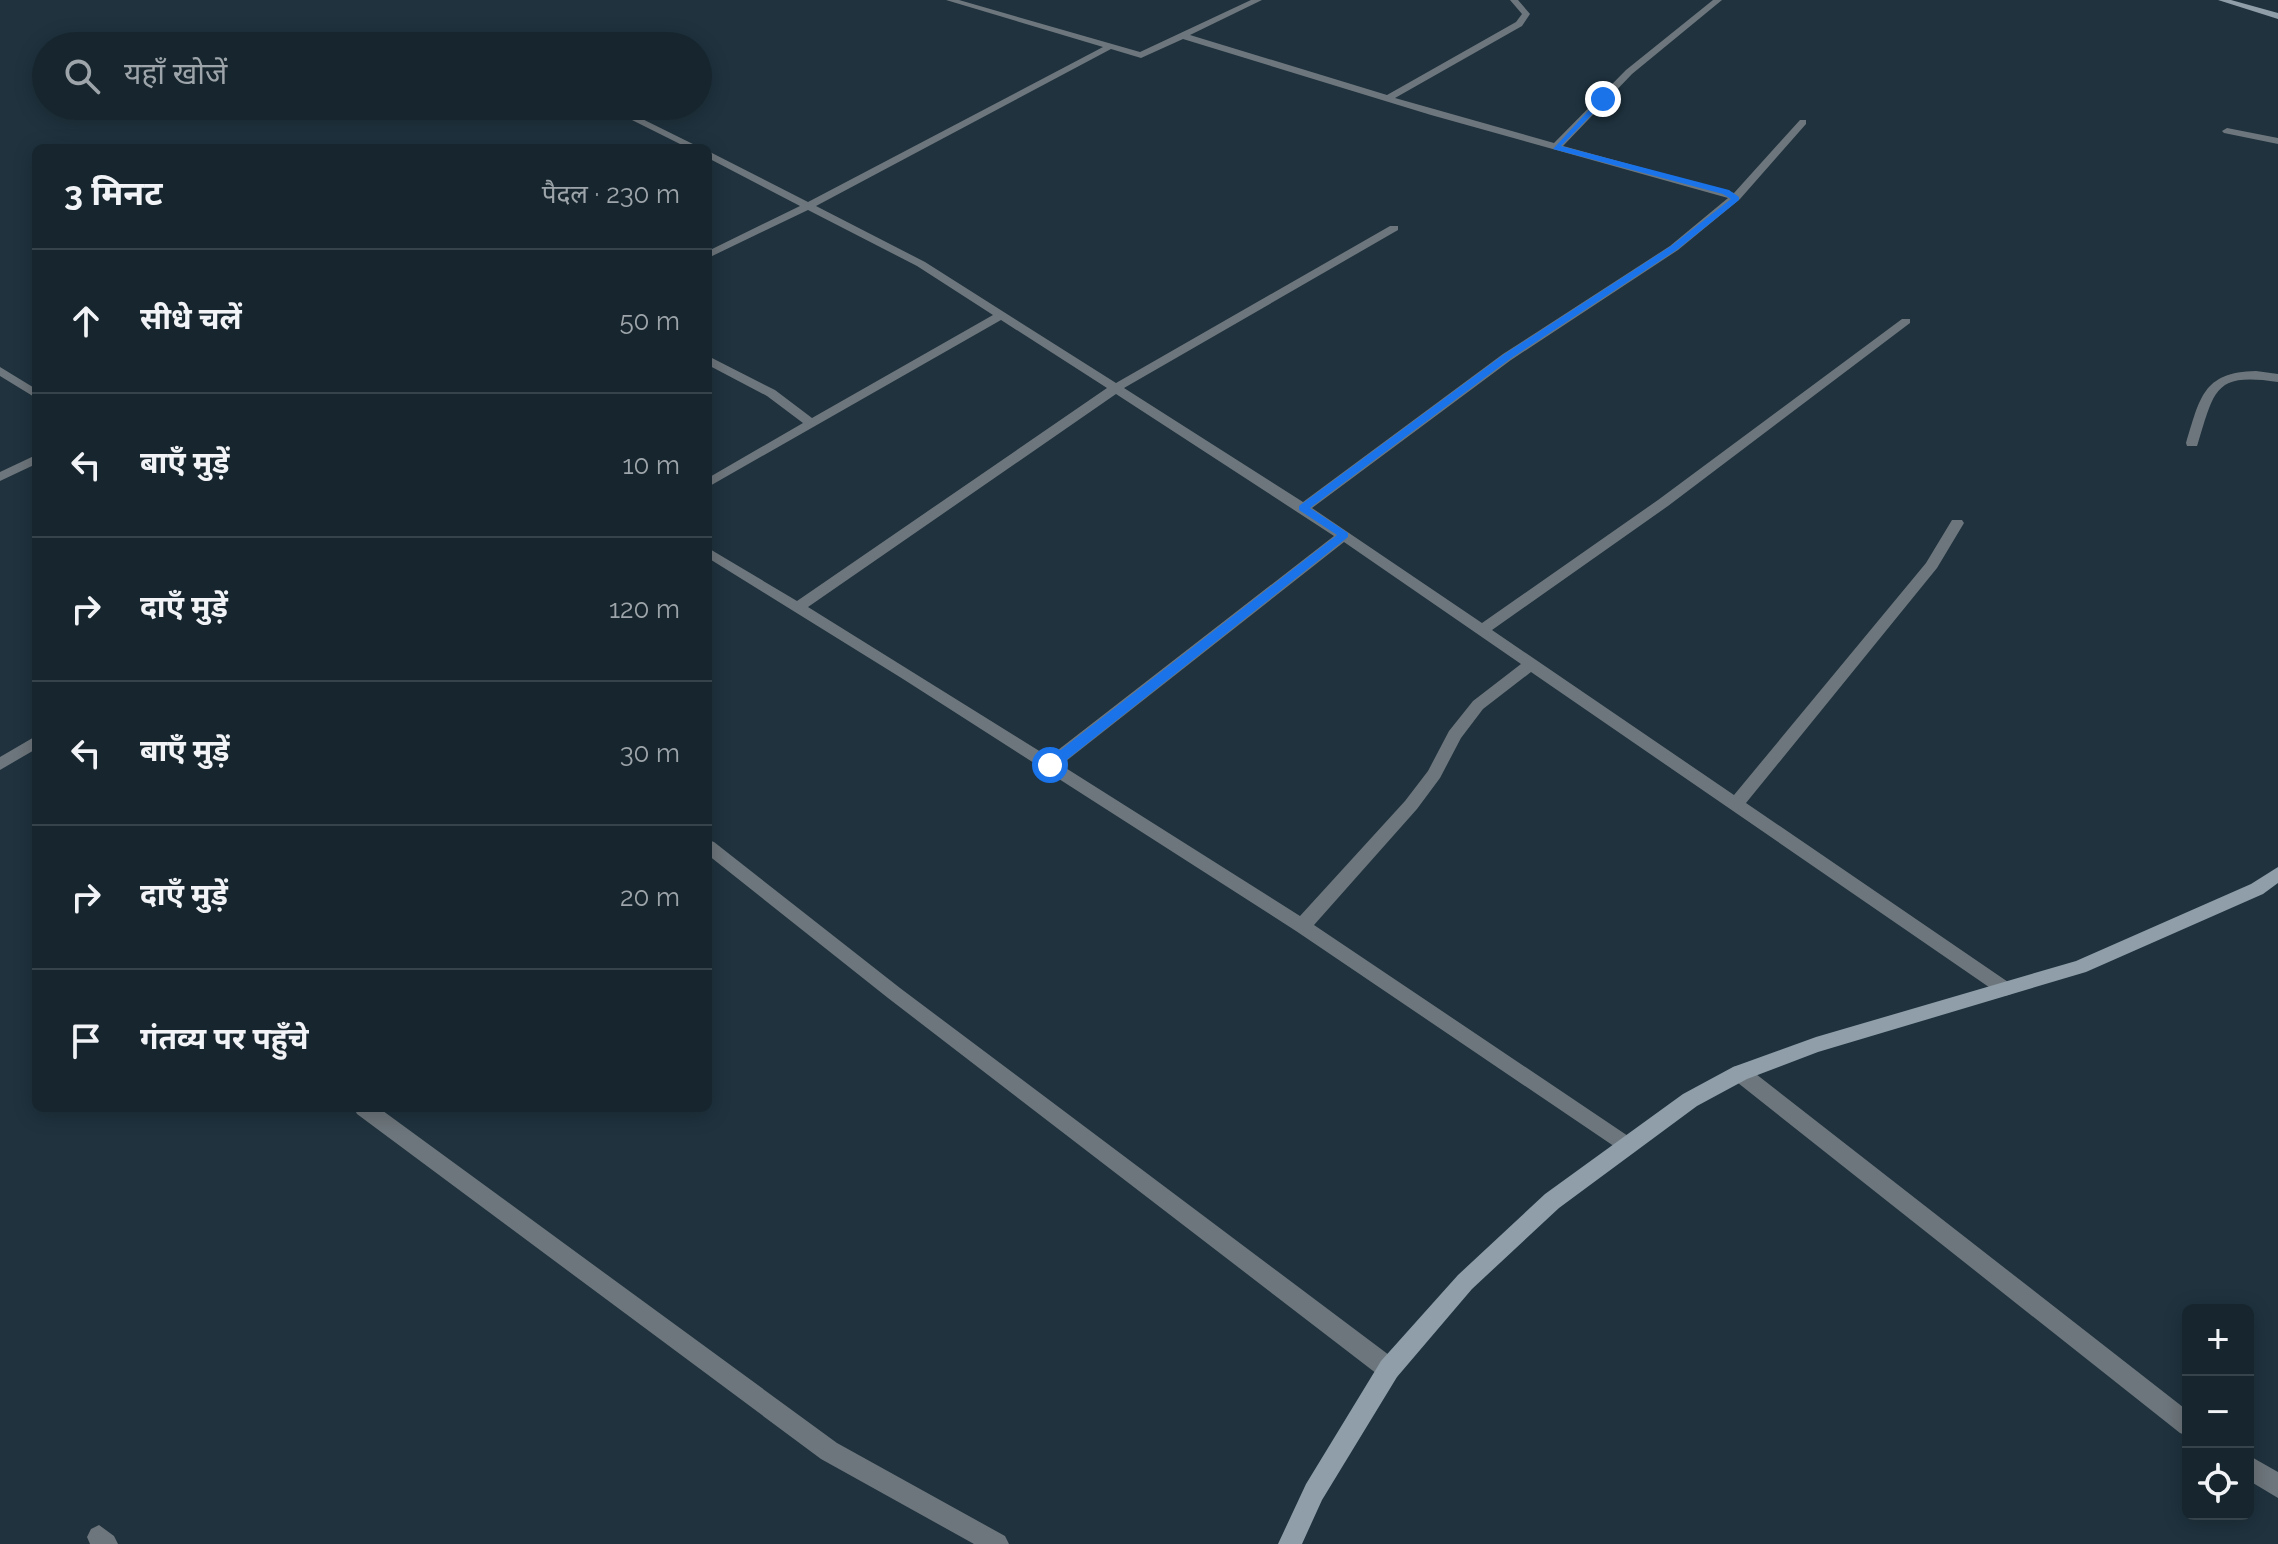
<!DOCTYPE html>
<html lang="hi">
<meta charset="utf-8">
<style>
:root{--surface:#17262e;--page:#24323a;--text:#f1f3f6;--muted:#9ea5aa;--line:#36434a}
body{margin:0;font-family:Raleway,"Noto Sans Devanagari",sans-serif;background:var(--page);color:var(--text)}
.controls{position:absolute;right:24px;bottom:24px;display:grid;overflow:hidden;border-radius:12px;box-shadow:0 4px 20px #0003}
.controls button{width:72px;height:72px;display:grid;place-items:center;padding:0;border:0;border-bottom:2px solid var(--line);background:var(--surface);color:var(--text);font:40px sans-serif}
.stop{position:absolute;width:24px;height:24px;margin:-18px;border:6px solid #1a73e8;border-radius:50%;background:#fff}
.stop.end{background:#1a73e8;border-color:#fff;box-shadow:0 2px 8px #0008}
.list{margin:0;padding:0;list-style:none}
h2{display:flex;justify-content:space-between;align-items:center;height:104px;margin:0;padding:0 32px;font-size:34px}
h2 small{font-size:26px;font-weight:400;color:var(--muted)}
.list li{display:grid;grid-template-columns:52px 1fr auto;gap:24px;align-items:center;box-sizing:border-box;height:144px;padding:0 32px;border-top:2px solid var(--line)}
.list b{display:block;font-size:30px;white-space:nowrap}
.list em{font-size:26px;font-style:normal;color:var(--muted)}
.icon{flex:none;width:44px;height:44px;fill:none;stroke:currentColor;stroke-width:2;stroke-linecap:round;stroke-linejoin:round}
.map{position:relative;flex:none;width:2278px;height:1544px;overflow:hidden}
.search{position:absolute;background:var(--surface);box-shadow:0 4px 20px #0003;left:32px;top:32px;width:680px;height:88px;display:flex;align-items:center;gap:20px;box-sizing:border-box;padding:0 28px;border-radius:44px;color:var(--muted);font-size:30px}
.panel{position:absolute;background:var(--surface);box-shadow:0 4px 20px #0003;left:32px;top:144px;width:680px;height:968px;border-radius:12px}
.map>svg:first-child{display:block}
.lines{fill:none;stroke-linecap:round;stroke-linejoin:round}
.minor{fill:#6d767c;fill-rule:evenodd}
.secondary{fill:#8f9ea8;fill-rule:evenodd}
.route{fill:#1a73e8}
</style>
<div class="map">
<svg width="2278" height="1544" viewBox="0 0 2278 1544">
<rect width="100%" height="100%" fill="#1f323e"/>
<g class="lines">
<path class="minor" d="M946,0H959L1140,52L1251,0H1262L1190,35L1387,95L1516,22L1522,14L1510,0H1518L1530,14L1522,26L1395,98L1554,143L1626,70L1713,0H1722L1632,74L1563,146L1734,193L1800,120H1806V124L1740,199L1678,250L1511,360L1312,508L1482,623L1658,500L1902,319H1910V323L1668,506L1492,630L1734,795L1926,563L1952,520H1962L1964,523L1937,568L1746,803L2011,984L2014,989L2011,994L2005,996L1999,994L1531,672L1483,709L1461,738L1440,778L1417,809L1314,925L1634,1140L1637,1146L1634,1152L1627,1155L1296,931L903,679L708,558V548L797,601L1107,388L1001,320L708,487V478L803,423L767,396L708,365V356L775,390L812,418L993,315L917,266L808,210L708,258V251L800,206L708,158V151L808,202L1103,47ZM1183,39L1431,115L1728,198L1670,246L1503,354L1303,502L1124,388L1398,230V226H1390L1116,383L925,262L816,206L1111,49L1141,58ZM1116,394L1334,536L1049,757L808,607ZM1344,542L1521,664L1473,701L1449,731L1428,771L1405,801L1300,916L1061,765Z
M604,106H616L701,148H688Z
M2227,128L2278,138V144L2224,133L2222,131Z
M0,367L36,389V398L0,376Z
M2256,371L2278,374V382C2215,373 2215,388 2198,443L2197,446H2187L2186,443C2200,399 2202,372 2256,371Z
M36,455V464L0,481V472Z
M36,736V749L0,770V757Z
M708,840L714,842L900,988L1397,1361L1400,1369L1397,1377L1389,1380L1381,1377L888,998L708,855Z
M1740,1065L1747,1067L2188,1411V1436L2180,1433L1733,1079L1731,1073L1733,1067Z
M354,1108H379L837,1443L1005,1536L1009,1544H974L821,1459L357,1114Z
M2248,1455L2278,1472V1498L2248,1480Z
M99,1525L114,1536L118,1544H90L87,1537L91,1529Z"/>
<path class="secondary" d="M2218,0H2231L2278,13V19Z
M2278,867V883L2263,894L2086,972L1818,1052L1747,1079L1697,1106L1559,1208L1472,1289L1397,1377L1322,1500L1302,1544H1278L1306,1484L1381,1361L1458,1275L1545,1194L1683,1094L1733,1067L1816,1037L2076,961L2251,884Z"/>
</g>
<path class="route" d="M1600,98L1607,99L1561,146L1729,190L1739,197V200L1678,249L1510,359L1310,508L1348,533V537L1055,769H1045V762L1337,535L1299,510V506L1503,355L1671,246L1731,199L1723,194L1553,149Z"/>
</svg>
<div class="controls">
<button>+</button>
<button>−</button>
<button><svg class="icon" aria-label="locate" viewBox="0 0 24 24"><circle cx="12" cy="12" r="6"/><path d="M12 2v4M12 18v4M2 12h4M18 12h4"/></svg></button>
</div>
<div class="stop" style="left:1050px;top:765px"></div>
<div class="stop end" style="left:1603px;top:99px"></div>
<div class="search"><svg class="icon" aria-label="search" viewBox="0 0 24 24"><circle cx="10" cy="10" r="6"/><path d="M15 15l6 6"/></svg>यहाँ खोजें</div>
<section class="panel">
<h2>3 मिनट<small>पैदल · 230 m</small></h2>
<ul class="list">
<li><svg class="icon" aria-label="ahead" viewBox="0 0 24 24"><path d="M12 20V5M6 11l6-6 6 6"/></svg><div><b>सीधे चलें</b></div><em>50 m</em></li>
<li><svg class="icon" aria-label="left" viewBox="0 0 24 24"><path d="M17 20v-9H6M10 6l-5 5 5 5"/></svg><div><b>बाएँ मुड़ें</b></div><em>10 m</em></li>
<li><svg class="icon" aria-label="right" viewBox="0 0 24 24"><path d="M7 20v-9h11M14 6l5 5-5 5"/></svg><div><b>दाएँ मुड़ें</b></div><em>120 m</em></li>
<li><svg class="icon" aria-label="left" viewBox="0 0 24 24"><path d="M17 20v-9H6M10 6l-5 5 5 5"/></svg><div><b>बाएँ मुड़ें</b></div><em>30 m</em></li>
<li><svg class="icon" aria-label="right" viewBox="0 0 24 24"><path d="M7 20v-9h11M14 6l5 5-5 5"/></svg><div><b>दाएँ मुड़ें</b></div><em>20 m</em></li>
<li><svg class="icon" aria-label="arrive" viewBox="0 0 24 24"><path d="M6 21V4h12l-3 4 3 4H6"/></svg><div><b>गंतव्य पर पहुँचे</b></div></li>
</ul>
</section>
</div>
